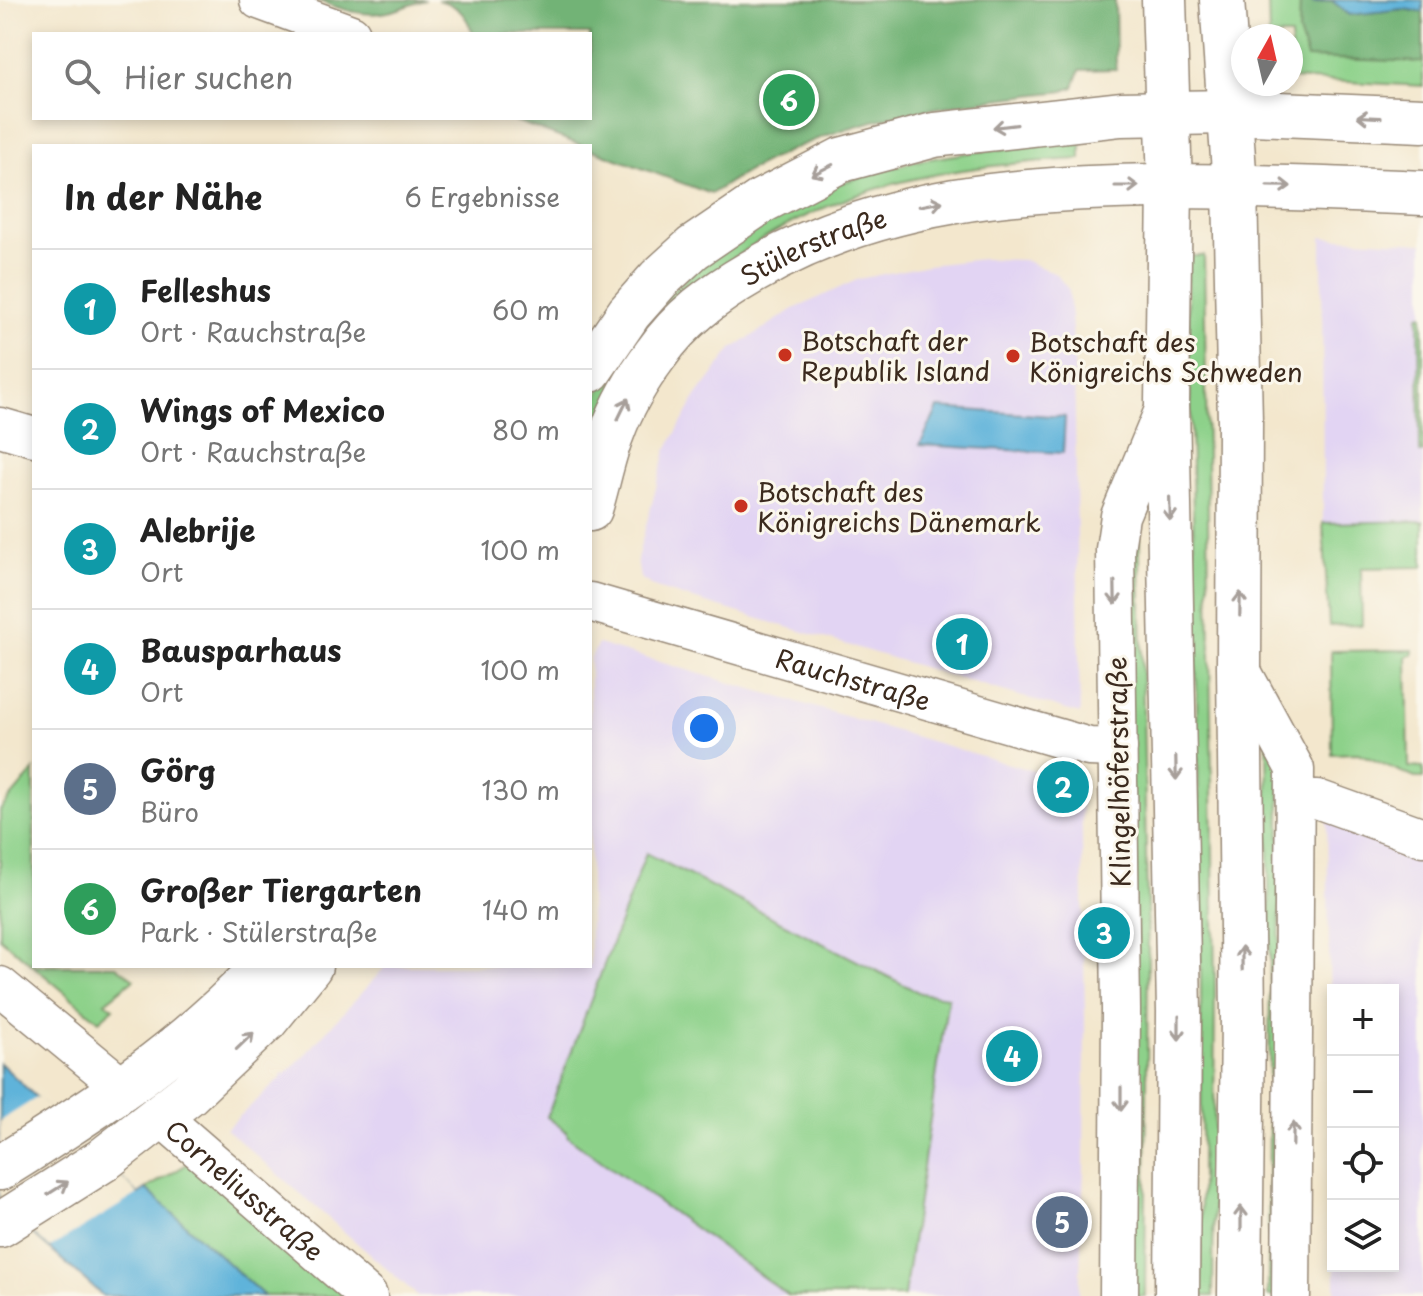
<!DOCTYPE html>
<html lang="de">
<meta charset="utf-8">
<style>
:root{--surface:#fff;--page:#f6f6f6;--text:#222;--muted:#767676;--line:#e0e0e0;--accent:#c8321e}
body{margin:0;font-family:"Playpen Sans",sans-serif;background:var(--page);color:var(--text)}
.controls{position:absolute;right:24px;bottom:24px;display:grid;overflow:hidden;border-radius:0px;box-shadow:0 4px 12px #0003}
.controls button{width:72px;height:72px;display:grid;place-items:center;padding:0;border:0;border-bottom:2px solid var(--line);background:var(--surface);color:var(--text);font:40px sans-serif}
.compass{position:absolute;left:1231px;top:24px;width:72px;height:72px;border-radius:50%;background:var(--surface);box-shadow:0 4px 12px #0003;rotate:8deg}
.you{position:absolute;left:704px;top:728px;width:28px;height:28px;margin:-20px;border:6px solid #fff;border-radius:50%;background:#1a73e8;box-shadow:0 0 0 12px #1a73e833}
.badge{display:grid;place-items:center;width:52px;height:52px;border-radius:50%;background:var(--accent);color:#fff;font-size:26px;font-weight:700}
.pin{position:absolute;translate:-50% -50%;border:4px solid #fff;box-shadow:0 2px 8px #0006}
.list{margin:0;padding:0;list-style:none}
h2{display:flex;justify-content:space-between;align-items:center;height:104px;margin:0;padding:0 32px;font-size:34px}
h2 small{font-size:26px;font-weight:400;color:var(--muted)}
.list li{display:grid;grid-template-columns:52px 1fr auto;gap:24px;align-items:center;box-sizing:border-box;height:120px;padding:0 32px;border-top:2px solid var(--line)}
.list b{display:block;font-size:30px;white-space:nowrap}
.list p{margin:0;font-size:26px;white-space:nowrap;color:var(--muted)}
.list em{font-size:26px;font-style:normal;color:var(--muted)}
.icon{flex:none;width:44px;height:44px;fill:none;stroke:currentColor;stroke-width:2;stroke-linecap:round;stroke-linejoin:round}
.map{position:relative;flex:none;width:1423px;height:1296px;overflow:hidden}
.search{position:absolute;background:var(--surface);box-shadow:0 4px 12px #0003;left:32px;top:32px;width:560px;height:88px;display:flex;align-items:center;gap:20px;box-sizing:border-box;padding:0 28px;border-radius:0px;color:var(--muted);font-size:30px}
.panel{position:absolute;background:var(--surface);box-shadow:0 4px 12px #0003;left:32px;top:144px;width:560px;height:824px;border-radius:0px}
.map>svg:first-child{display:block}
.built{fill:#e2d4f3}
.green{fill:#8dd18a;stroke:#647e54;stroke-width:2}
.forest{fill:#72b376;stroke:#566e4a;stroke-width:2}
.water{fill:#5eb3da;stroke:#4c6e7c;stroke-width:2}
.pier{fill:#f3e7cd}
.lines{fill:none;stroke-linecap:round;stroke-linejoin:round}
.minor-casing{stroke:#978876;stroke-width:41}
.major-casing{stroke:#978876;stroke-width:47}
.minor{stroke:#fff;stroke-width:38}
.major{stroke:#fff;stroke-width:44}
.oneway{stroke:#a79f9a}
.poi-dot{fill:#c8321e;stroke:#fbf7ec;stroke-width:3}
.labels{text-anchor:middle;dominant-baseline:central;stroke-width:6;stroke-linejoin:round;paint-order:stroke}
.street-label{font-size:26px;fill:#3b2a1e;stroke:#fbf7ec}
.poi-label{font-size:26px;fill:#3b2a1e;stroke:#fbf7ec;text-anchor:start}
</style>
<div class="map">
<svg width="1423" height="1296" viewBox="0 0 1423 1296">
<rect width="100%" height="100%" fill="#fbf7ec"/>
<filter id="ink" filterUnits="userSpaceOnUse"><feTurbulence type="fractalNoise" baseFrequency=".0125" numOctaves="2"/><feDisplacementMap in="SourceGraphic" scale="16" xChannelSelector="R" yChannelSelector="G"/><feConvolveMatrix kernelMatrix="1 2 1 2 8 2 1 2 1" color-interpolation-filters="sRGB"/></filter>
<filter id="wash" filterUnits="userSpaceOnUse"><feTurbulence type="fractalNoise" baseFrequency=".006" numOctaves="4" result="noise"/><feDisplacementMap in="SourceGraphic" scale="32" xChannelSelector="R" yChannelSelector="G"/><feGaussianBlur stdDeviation="1.8" result="paint"/><feColorMatrix in="noise" values="0 0 0 0 0 0 0 0 0 0 0 0 0 0 0 0 0 1.4 0 .05"/><feComposite in="paint" operator="in"/></filter>
<g filter="url(#wash)">
<rect width="100%" height="100%" fill="#f3e7cd"/>
<path class="built" d="M1322,237L1423,243V521L1323,523Z
M983,259L1024,260L1056,274L1069,290L1074,356L1080,714L656,588L640,578L637,559L666,451L696,397L732,349L794,309L859,279L928,265Z
M598,644L1081,785L1085,1018L1084,1169L1079,1296H418L226,1129L301,1059L386,966H590V659Z
M1327,817L1423,853V1296H1335V1266H1393V990H1333V1202Z"/>
<path class="green" d="M1268,0H1423V86L1291,79V36H1269Z
M1081,141V159C951,165 838,183 730,261L590,458V410L605,381L667,295L723,247L833,185L916,161L967,153Z
M1187,256H1204L1215,984L1213,1296H1200C1205,949 1195,603 1187,256Z
M1423,314V453H1420L1419,315Z
M1139,514L1148,954L1145,1296H1132L1126,549Z
M1423,521V567L1361,568L1362,625L1329,626L1323,523Z
M1413,650V655L1407,656L1409,767L1423,768V778H1415L1358,753L1332,754L1331,651Z
M1267,736L1280,755L1279,1296H1268L1270,957Z
M34,770V966H116L134,979L105,1002L114,1008L99,1021L0,938V810Z
M646,853L920,993L948,997L904,1296H789L568,1137L566,1131L547,1117Z
M194,1160L354,1296H264L146,1189Z"/>
<path class="forest" d="M316,0H426C416,2 406,7 396,10C367,19 344,10 316,0Z
M437,0H940L948,2L973,0H1115L1116,69L1080,70L1074,87L1064,91C929,107 827,116 711,194L590,149V146H583L508,118H590V34H473C467,15 457,4 437,0Z
M1300,0H1312L1313,3L1331,0L1350,15L1403,9L1423,12V62L1307,58L1299,32Z"/>
<path class="water" d="M1312,0H1423V12L1403,9L1350,15L1331,0L1313,3Z
M938,408L1065,417L1063,453L920,445Z
M0,1063L138,1194L146,1189L264,1296H103L0,1205Z"/>
<path class="pier" d="M38,1097L138,1194L50,1248L0,1205V1121Z"/>
</g>
<g filter="url(#ink)">
<g class="lines">
<g class="minor-casing">
<g id="minor">
<path d="M259,0L351,34"/>
<path d="M0,427L34,437"/>
<path id="s1" d="M590,602L1089,747L1118,748"/>
<path d="M1239,666L1295,769L1291,1296"/>
<path d="M1295,799H1317L1423,837"/>
<path d="M0,986L124,1088"/>
<path id="s2" d="M159,1115L368,1296"/>
<path d="M1119,1296L1121,1010L1115,549L1120,516L1166,405"/>
</g>
</g>
<g class="major-casing">
<g id="major">
<path d="M1164,0L1170,186L1167,403L1179,1012L1177,1296"/>
<path d="M1222,0L1235,186L1240,422L1239,666L1243,1017L1240,1296"/>
<path d="M590,370L629,313L659,279L693,248L762,201L841,160L934,135L1121,114L1229,112L1423,120"/>
<path id="s3" d="M590,509C598,484 602,458 612,433C622,405 638,378 656,354C681,318 714,294 752,272C879,197 1024,187 1168,186C1253,186 1338,189 1423,193"/>
<path d="M0,1168C98,1107 184,1051 264,966"/>
<path d="M0,1225L103,1160L188,1094L266,1020L310,966"/>
</g>
</g>
<use href="#minor" class="minor"/>
<use href="#major" class="major"/>
</g>
<defs><path id="oneway-shaft" d="M-6 0H5M1.5-3L5.5 0L1.5 3" fill="none" stroke-width="1.6" stroke-linecap="round" stroke-linejoin="round" transform="scale(2)"/></defs>
<g class="oneway">
<use href="#oneway-shaft" transform="translate(1369 117) rotate(-177)"/>
<use href="#oneway-shaft" transform="translate(1005 126) rotate(173)"/>
<use href="#oneway-shaft" transform="translate(822 170) rotate(153)"/>
<use href="#oneway-shaft" transform="translate(1127 186)"/>
<use href="#oneway-shaft" transform="translate(1279 186) rotate(1)"/>
<use href="#oneway-shaft" transform="translate(931 204) rotate(-11)"/>
<use href="#oneway-shaft" transform="translate(623 409) rotate(-64)"/>
<use href="#oneway-shaft" transform="translate(1170 509) rotate(88)"/>
<use href="#oneway-shaft" transform="translate(1115 593) rotate(89)"/>
<use href="#oneway-shaft" transform="translate(1240 604) rotate(-89)"/>
<use href="#oneway-shaft" transform="translate(1176 768) rotate(89)"/>
<use href="#oneway-shaft" transform="translate(1242 958) rotate(-91)"/>
<use href="#oneway-shaft" transform="translate(1179 1028) rotate(90)"/>
<use href="#oneway-shaft" transform="translate(245 1041) rotate(-44)"/>
<use href="#oneway-shaft" transform="translate(1121 1099) rotate(90)"/>
<use href="#oneway-shaft" transform="translate(1293 1134) rotate(-89)"/>
<use href="#oneway-shaft" transform="translate(58 1188) rotate(-32)"/>
<use href="#oneway-shaft" transform="translate(1241 1218) rotate(-90)"/>
</g>
</g>
<g class="poi-dot">
<circle cx="785" cy="355" r="8"/>
<circle cx="1013" cy="356" r="8"/>
<circle cx="741" cy="506" r="8"/>
</g>
<g class="labels">
<g class="street-label">
<text stroke="none"><textPath href="#s3" startOffset="364">Stülerstraße</textPath></text>
<text stroke="none"><textPath href="#s1" startOffset="274">Rauchstraße</textPath></text>
<text transform="translate(1118 772) rotate(-91)">Klingelhöferstraße</text>
<text stroke="none"><textPath href="#s2" startOffset="114">Corneliusstraße</textPath></text>
</g>
<g class="poi-label">
<text x="801" y="340">Botschaft der<tspan x="801" dy="30">Republik Island</tspan></text>
<text x="1029" y="341">Botschaft des<tspan x="1029" dy="30">Königreichs Schweden</tspan></text>
<text x="757" y="491">Botschaft des<tspan x="757" dy="30">Königreichs Dänemark</tspan></text>
</g>
</g>
</svg>
<div class="controls">
<button>+</button>
<button>−</button>
<button><svg class="icon" aria-label="locate" viewBox="0 0 24 24"><circle cx="12" cy="12" r="6"/><path d="M12 2v4M12 18v4M2 12h4M18 12h4"/></svg></button>
<button><svg class="icon" aria-label="layers" viewBox="0 0 24 24"><path d="M12 4l9 5-9 5-9-5zM3 14l9 5 9-5"/></svg></button>
</div>
<svg class="compass" viewBox="-18 -18 36 36"><path d="M0-13l5 13h-10z" fill="#e53935"/><path d="M0 13l5-13h-10z" fill="#767676"/></svg>
<div class="you"></div>
<div class="pin badge" style="left:962px;top:644px;background:#0f9aa8">1</div>
<div class="pin badge" style="left:1063px;top:787px;background:#0f9aa8">2</div>
<div class="pin badge" style="left:1104px;top:933px;background:#0f9aa8">3</div>
<div class="pin badge" style="left:1012px;top:1056px;background:#0f9aa8">4</div>
<div class="pin badge" style="left:1062px;top:1222px;background:#5c6f8a">5</div>
<div class="pin badge" style="left:789px;top:100px;background:#2e9e5b">6</div>
<div class="search"><svg class="icon" aria-label="search" viewBox="0 0 24 24"><circle cx="10" cy="10" r="6"/><path d="M15 15l6 6"/></svg>Hier suchen</div>
<section class="panel">
<h2>In der Nähe<small>6 Ergebnisse</small></h2>
<ul class="list">
<li><span class="badge" style="background:#0f9aa8">1</span><div><b>Felleshus</b><p>Ort · Rauchstraße</p></div><em>60 m</em></li>
<li><span class="badge" style="background:#0f9aa8">2</span><div><b>Wings of Mexico</b><p>Ort · Rauchstraße</p></div><em>80 m</em></li>
<li><span class="badge" style="background:#0f9aa8">3</span><div><b>Alebrije</b><p>Ort</p></div><em>100 m</em></li>
<li><span class="badge" style="background:#0f9aa8">4</span><div><b>Bausparhaus</b><p>Ort</p></div><em>100 m</em></li>
<li><span class="badge" style="background:#5c6f8a">5</span><div><b>Görg</b><p>Büro</p></div><em>130 m</em></li>
<li><span class="badge" style="background:#2e9e5b">6</span><div><b>Großer Tiergarten</b><p>Park · Stülerstraße</p></div><em>140 m</em></li>
</ul>
</section>
</div>
